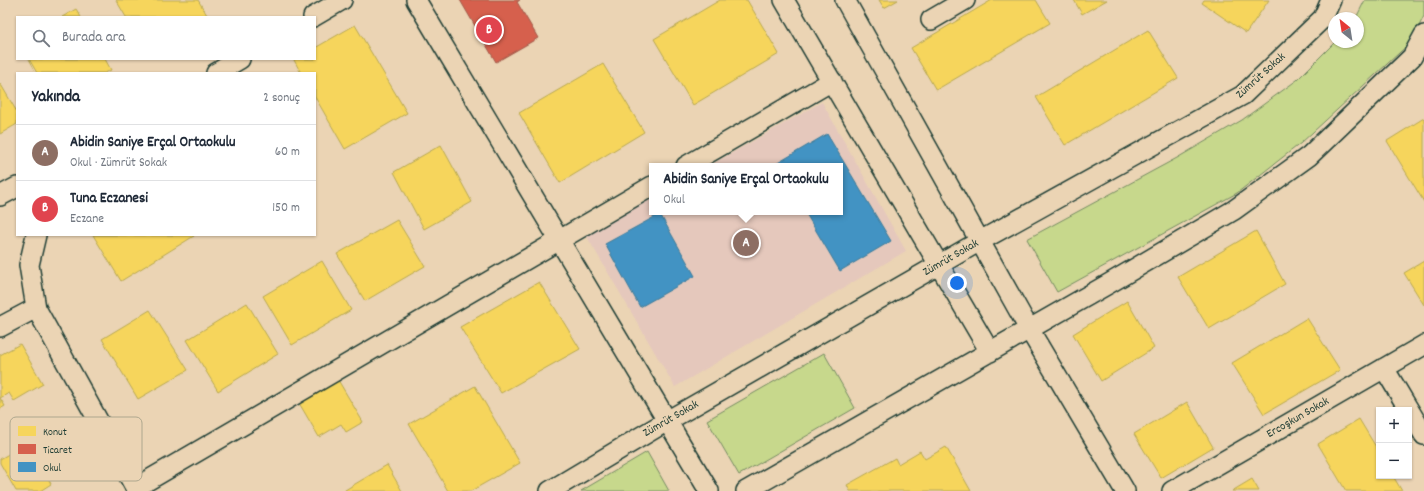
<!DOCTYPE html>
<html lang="tr">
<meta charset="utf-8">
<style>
:root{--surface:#fff;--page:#f2f2f3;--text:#1f2937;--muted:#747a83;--line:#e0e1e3;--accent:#0f766e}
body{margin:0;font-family:Dekko,sans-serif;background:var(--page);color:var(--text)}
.controls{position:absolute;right:12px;bottom:12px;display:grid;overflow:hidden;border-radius:0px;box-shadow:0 1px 3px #0004}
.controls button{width:36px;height:36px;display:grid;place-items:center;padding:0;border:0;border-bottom:1px solid var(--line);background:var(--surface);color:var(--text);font:20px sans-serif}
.compass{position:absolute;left:1328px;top:12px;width:36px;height:36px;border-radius:50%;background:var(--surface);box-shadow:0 1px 3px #0004;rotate:330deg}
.you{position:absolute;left:957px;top:283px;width:14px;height:14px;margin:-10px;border:3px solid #fff;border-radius:50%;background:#1a73e8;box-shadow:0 0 0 6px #1a73e833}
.badge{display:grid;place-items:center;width:26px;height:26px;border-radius:50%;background:var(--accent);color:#fff;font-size:13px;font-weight:700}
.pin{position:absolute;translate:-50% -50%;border:2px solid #fff;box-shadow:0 1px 4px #0006}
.popup{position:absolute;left:649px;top:163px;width:194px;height:52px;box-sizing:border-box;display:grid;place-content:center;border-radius:0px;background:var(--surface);filter:drop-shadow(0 1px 3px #0005);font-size:13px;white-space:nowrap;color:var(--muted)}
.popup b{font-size:15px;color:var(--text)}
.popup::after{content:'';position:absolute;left:50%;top:100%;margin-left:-8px;border:8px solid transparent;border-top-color:var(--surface)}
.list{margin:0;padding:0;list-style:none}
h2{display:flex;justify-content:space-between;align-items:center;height:52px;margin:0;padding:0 16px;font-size:17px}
h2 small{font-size:13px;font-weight:400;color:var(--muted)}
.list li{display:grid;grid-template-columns:26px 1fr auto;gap:12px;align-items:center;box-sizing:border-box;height:56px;padding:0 16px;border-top:1px solid var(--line)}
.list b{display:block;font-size:15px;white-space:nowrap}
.list p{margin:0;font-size:13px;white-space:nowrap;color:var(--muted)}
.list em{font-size:13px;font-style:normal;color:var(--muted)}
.icon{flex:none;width:22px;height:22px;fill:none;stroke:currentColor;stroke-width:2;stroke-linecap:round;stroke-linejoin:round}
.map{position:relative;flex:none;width:1424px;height:491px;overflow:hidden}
.search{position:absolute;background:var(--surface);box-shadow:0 1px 3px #0004;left:16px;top:16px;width:300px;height:44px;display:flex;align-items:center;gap:10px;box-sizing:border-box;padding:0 14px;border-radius:0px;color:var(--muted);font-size:15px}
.panel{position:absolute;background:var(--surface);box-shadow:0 1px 3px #0004;left:16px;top:72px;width:300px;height:164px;border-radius:0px}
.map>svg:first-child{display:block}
.built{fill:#e5c8bc}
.green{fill:#c7d88c;stroke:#738a60}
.homes{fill:#f6d55c;stroke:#b6a750}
.shops{fill:#d6604d;stroke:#9f5646}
.schools{fill:#4393c3;stroke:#387998}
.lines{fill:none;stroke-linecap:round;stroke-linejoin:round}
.street-casing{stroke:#1f3d34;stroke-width:22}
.street{stroke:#ebd4b4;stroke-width:19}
.labels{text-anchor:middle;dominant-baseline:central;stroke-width:4;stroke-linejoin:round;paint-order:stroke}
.street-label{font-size:12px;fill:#1f3d34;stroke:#ebd4b4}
.key{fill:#ebd4b4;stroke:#aea78e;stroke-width:1}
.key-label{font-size:11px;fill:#1f3d34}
</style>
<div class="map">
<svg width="1424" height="491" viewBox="0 0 1424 491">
<rect width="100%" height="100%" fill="#ebd4b4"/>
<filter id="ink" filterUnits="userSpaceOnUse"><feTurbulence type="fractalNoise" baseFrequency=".025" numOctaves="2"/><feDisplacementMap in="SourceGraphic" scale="8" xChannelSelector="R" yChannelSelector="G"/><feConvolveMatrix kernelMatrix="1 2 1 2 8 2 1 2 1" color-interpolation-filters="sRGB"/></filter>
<g filter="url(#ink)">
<path class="built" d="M822,102L906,251L675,387L586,235L652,198V212H840V166H709Z"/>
<path class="green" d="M1365,0H1424V16L1411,42L1301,143L1237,193L1057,292L1027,239L1177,158L1242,120L1297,80L1335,42H1358V18H1356Z
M824,353L855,408L739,475L707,420Z
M647,452L669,491H581Z"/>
<path class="homes" d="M116,0H198L207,15L203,17H126Z
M720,0H747L779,54L693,105L654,39Z
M879,0H898L884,8Z
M992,0H1036L1050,23L936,90L911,48Z
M1074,0H1107L1082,14Z
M1204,0H1269L1246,33L1202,3Z
M76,9L81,17H62Z
M355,25L407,113L345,149L315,97V73H301L294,60L296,59H315V48Z
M1148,30L1178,78L1065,145L1036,97Z
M29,59H105L111,70L105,73H37Z
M603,64L644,132L560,183L519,113Z
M0,83L17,112V124L0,134Z
M1424,118V202L1387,141Z
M441,145L472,202L424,229L394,172Z
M397,220L425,266L365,301L337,254Z
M1256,231L1285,284L1209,329L1178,277Z
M93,235H193L194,236L121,281Z
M322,261L351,310L292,345L263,296Z
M1424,261V305L1404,273Z
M539,282L580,349L501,393L460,327Z
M1127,301L1154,348L1101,381L1073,334Z
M247,303L278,354L218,391L187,340Z
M150,310L188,370L138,399L102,339Z
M1307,318L1340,370L1264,414L1232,363Z
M20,344L43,384L14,401L9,393L0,398L5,406L0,409V355Z
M338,380L363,422L346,432L341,424L319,437L299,403Z
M475,386L520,463L471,491H448L409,424Z
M1187,402L1213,447L1161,478L1134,434Z
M1359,419L1379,452V476H1393L1402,491H1346L1318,444Z
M66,421L90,462L60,479L56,471L47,476L51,484L40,491H16L0,463V459L28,443L32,451L41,446L37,438Z
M946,447L971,491H850L847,485L895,458L898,464L920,451L925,459Z
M387,465L402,491H345V490Z
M1252,479L1259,491H1232Z"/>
<path class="shops" d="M460,0H520L517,2L538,38L496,62Z"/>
<path class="schools" d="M827,134L891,241L840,271L805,212H840V166H777L776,164Z
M660,214L695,276L640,307L605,244Z"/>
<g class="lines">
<g class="street-casing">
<path id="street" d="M416,0L709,491
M784,0L990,352
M845,0L1029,329L1125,491
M313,17L342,0
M931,20L965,0
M216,73L240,59
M686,166L832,81
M0,196L17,187
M36,235L29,265L36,308L137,491
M0,327L36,308
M1384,368L1424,435
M135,488L652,186
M550,491L667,421L980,241L1243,95L1323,18L1331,0
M746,491L1110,283L1234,210L1309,156L1412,57L1424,35
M1172,491L1424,345"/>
</g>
<use href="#street" class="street"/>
</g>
</g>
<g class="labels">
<g class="street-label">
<text transform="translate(1261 76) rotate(-42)">Zümrüt Sokak</text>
<text transform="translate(951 258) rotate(-30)">Zümrüt Sokak</text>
<text transform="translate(1298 418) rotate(-30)">Ercoşkun Sokak</text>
<text transform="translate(671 419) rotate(-30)">Zümrüt Sokak</text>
</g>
</g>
<rect x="10" y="417" width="132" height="64" rx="6" class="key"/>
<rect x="18" y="426" width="18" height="10" fill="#f6d55c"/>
<rect x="18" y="444" width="18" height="10" fill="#d6604d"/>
<rect x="18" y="462" width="18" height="10" fill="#4393c3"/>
<g class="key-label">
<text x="43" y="435">Konut</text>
<text x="43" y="453">Ticaret</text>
<text x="43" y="471">Okul</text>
</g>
</svg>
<div class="controls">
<button>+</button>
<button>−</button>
</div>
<svg class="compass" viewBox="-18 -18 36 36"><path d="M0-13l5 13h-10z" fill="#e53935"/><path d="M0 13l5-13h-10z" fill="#747a83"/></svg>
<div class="you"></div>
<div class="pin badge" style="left:746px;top:243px;background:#8d6e63">A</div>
<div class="popup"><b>Abidin Saniye Erçal Ortaokulu</b>Okul</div>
<div class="pin badge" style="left:489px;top:30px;background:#e0444e">B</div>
<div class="search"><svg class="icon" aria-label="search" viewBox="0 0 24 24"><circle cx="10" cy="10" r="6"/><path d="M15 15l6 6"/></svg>Burada ara</div>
<section class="panel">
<h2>Yakında<small>2 sonuç</small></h2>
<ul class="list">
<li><span class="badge" style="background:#8d6e63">A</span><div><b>Abidin Saniye Erçal Ortaokulu</b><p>Okul · Zümrüt Sokak</p></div><em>60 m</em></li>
<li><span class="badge" style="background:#e0444e">B</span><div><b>Tuna Eczanesi</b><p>Eczane</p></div><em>150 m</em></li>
</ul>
</section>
</div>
